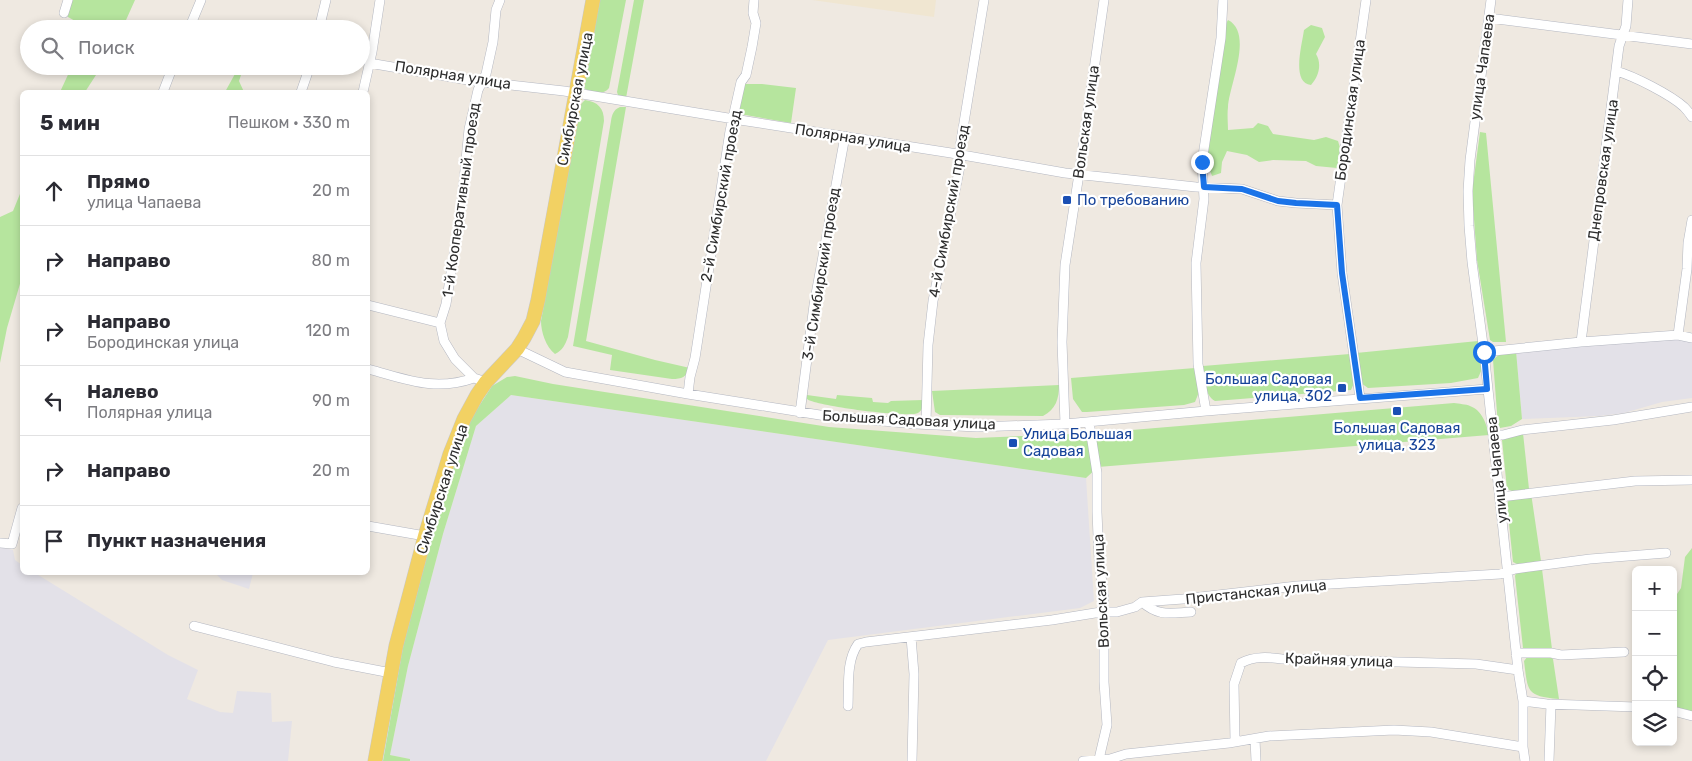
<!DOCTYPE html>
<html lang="ru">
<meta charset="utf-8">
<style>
:root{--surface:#fff;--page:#f2f2f3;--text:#2b2b33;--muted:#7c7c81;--line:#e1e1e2}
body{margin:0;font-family:Rubik,sans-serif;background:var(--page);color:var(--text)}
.controls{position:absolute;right:15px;bottom:15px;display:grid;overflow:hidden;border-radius:8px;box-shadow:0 2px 8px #0003}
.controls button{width:45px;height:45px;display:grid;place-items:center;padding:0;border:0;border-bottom:1px solid var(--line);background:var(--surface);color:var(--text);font:25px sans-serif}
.stop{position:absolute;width:15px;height:15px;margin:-11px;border:4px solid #1a73e8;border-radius:50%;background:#fff}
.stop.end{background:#1a73e8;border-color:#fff;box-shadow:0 1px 5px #0008}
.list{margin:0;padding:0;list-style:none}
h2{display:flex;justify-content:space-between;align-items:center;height:65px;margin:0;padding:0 20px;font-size:21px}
h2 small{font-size:16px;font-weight:400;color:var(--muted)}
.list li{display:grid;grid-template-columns:32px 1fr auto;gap:15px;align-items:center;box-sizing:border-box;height:70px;padding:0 20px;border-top:1px solid var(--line)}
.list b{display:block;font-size:19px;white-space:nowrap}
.list p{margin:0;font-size:16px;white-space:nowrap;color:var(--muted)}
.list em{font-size:16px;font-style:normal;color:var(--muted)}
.icon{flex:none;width:28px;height:28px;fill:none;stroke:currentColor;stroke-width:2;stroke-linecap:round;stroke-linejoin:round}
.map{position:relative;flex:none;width:1692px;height:761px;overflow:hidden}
.search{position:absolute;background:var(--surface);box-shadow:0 2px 8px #0003;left:20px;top:20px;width:350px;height:55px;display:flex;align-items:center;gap:12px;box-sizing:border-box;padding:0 18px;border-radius:28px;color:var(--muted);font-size:19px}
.panel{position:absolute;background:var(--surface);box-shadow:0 2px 8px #0003;left:20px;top:90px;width:350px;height:485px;border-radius:8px}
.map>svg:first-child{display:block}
.industrial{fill:#e3e1e8}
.education{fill:#f0e6d1}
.green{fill:#b6e59e}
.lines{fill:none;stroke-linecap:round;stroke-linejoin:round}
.street-casing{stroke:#b4b7c1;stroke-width:10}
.primary-casing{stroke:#c9c9c9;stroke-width:15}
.street{stroke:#fff;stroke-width:9}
.primary{stroke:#f2d163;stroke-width:14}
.route{stroke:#1a73e8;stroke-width:6}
.transit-dot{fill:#1a4fb4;stroke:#fff;stroke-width:2}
.labels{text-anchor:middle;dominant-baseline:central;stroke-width:4.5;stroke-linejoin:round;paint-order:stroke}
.street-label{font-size:15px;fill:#2e2e2e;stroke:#fff}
.transit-label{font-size:15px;fill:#164399;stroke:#fff;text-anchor:start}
</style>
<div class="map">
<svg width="1692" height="761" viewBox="0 0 1692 761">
<rect width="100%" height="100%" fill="#efe9e1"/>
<path class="industrial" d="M1678,339H1692V398L1662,402L1624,413L1599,416L1522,419L1516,351Z
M511,395L1086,478L1094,601L1080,608L828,640L766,761H410V759L390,755L408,666L443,534L476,426Z
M0,547L13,550L15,560L22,565V572L35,573L168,655L198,670L187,699L220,712L233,713L237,691L271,693L272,722L292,721L288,761H0Z
M215,573L253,572V573L249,589L222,580Z"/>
<path class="education" d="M812,0H936L934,17Z"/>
<path class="green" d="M70,0H135L122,29H83L84,26L68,17L67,10Z
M600,0H626L609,88C604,95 591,94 584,88Z
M634,0H644L626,98L618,95L617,92Z
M1228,20C1254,33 1229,86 1228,107C1227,115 1228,123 1228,130L1253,128L1258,123L1268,126L1273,134L1314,140L1326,137L1338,141L1341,151L1337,168L1316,166L1306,161L1273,160L1259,162L1247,155L1227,151L1222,162L1221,173L1212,176L1208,165V149L1223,29Z
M1311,25L1322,28L1325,37L1316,54C1322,64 1319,76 1311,85C1291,83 1302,45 1304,30Z
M72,66H87L86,69L96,75L85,92H60Z
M230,66H244L239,81L244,92H225L236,72L228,68Z
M745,84H762L796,88L791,123L740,114L738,111Z
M585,100C598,102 604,108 604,121L568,337C565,345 563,350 555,354C546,347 541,332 541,321L581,104Z
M620,107H626L586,341L655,360L690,368C686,377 682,379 672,379L610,370L612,355L573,346L611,121C612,115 613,110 620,107Z
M1480,132L1486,133L1506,342H1493L1490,340L1477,260L1472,192Z
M22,189V277L7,328L0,363V217L13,211Z
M1478,341L1482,369L1478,378L1451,383L1368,388L1361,383L1356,353Z
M1516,351L1522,419L1511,426L1500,428L1498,426L1493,360C1499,353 1507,352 1516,351Z
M1350,354L1354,383L1351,390L1215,401C1204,395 1205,378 1203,366Z
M1195,368L1199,392L1195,402L1184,405L1087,412H1082L1073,399L1071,378Z
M515,376L553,384L829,427L976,438L1096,433L1454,403C1459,404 1466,404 1470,406C1482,410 1487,425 1489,435L1098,467L1086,478L511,395L476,426L443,534L408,666L390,755L410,759V761H383L403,647L432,537L457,455L470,420L492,386L507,377Z
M1059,385C1059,399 1056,409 1043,416L940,415L935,412L932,391Z
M807,395L836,399L837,395L872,398L873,402L888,403L891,401L923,400C923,405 923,410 918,413C909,418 815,406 807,399Z
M1523,433L1529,489L1512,491L1507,489L1502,440L1504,438Z
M1531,493L1541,561L1517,564L1513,562L1507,504L1509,500Z
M1692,548V712L1673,706V600L1681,588L1685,557Z
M1542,569L1552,649H1527L1523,648L1515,576L1516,573Z
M1528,656H1549L1553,659L1559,699C1526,696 1528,692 1524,661Z"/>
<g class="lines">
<g class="street-casing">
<path id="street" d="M1491,0L1470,160L1468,191L1469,226L1472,262L1484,352L1518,670L1523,701V747L1525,761
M64,13L68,0
M1489,18L1692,44
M189,29L201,0
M319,29L326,0
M369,63L474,81L564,91L740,120L951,153L1065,173L1196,187L1242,189L1278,201L1296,203L1337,205
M1616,71C1634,76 1671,95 1684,107C1687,110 1690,114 1692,117
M163,92L173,66
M301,92L310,66
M363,92L372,52L380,0
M368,305L440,323
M1678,335L1687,269L1688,243L1692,220
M1581,342L1619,46L1626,26L1628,0
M517,349L565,372L688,394L826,416L916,424L977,427L1065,424L1206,411L1487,389
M1484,352L1581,342L1678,335L1692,338
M368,369C406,379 434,392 474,378
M486,382L474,378L455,359L444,341L440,323L446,304L461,211L469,129L478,90L486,74L493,42L496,10L500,0
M688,394L690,377L695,358L730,131L741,82L746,75L752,47L756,23L753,13L754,0
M1360,398L1342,273L1337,205L1366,0
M1206,411L1198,364L1196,263L1204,199L1202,162L1221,38L1223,0
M800,413L814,305L845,136
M1089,422L1097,473V512L1099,560L1104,598L1101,612L1104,622V682L1107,725L1099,759
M926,424L928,345L933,301L960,166V147L984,0
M1065,424L1062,342L1065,265L1079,174L1104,0
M1493,435H1503L1522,430L1613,420L1692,407
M1500,497L1635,481L1692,480
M368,526L425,536
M0,543L12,544L22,508
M1142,602C1159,617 1170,613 1191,612
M194,626L334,662L391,673
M911,637L914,674L912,761
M1516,653H1551L1561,655L1624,652
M1523,701L1547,704L1636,707
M848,706C849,685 846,661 858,644L866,642L1052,620L1101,612H1117L1135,607L1142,602L1183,599L1297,586L1500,574L1515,569L1590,559L1666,553
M1673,711L1692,716
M1255,739L1256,761
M1235,742L1234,684L1241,663C1254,656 1268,657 1282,659L1476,664L1518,670
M1083,761L1110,759L1126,754L1229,743L1269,736L1394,730L1431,732L1523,747
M1549,761L1551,704"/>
</g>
<g class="primary-casing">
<path id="primary" d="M375,761L396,646L425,536L450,454L464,419L477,395L486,382L517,349L524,338L533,321L538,300L593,0"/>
</g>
<use href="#street" class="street"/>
<use href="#primary" class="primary"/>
</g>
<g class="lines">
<path class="route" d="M1202,162L1204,187L1242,189L1278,201L1296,203L1337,205L1342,273L1360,398L1487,389L1484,352"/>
</g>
<g class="transit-dot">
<rect x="1062" y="195" width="10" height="10" rx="2.5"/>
<rect x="1337" y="383" width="10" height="10" rx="2.5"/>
<rect x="1392" y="406" width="10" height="10" rx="2.5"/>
<rect x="1008" y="438" width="10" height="10" rx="2.5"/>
</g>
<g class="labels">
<g class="street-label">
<text transform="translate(1482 67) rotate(-82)">улица Чапаева</text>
<text transform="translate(453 75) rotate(9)">Полярная улица</text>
<text transform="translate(575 99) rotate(-79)">Симбирская улица</text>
<text transform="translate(1350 110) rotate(-82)">Бородинская улица</text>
<text transform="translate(1086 122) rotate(-82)">Вольская улица</text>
<text transform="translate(853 138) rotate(9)">Полярная улица</text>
<text transform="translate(1603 170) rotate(-82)">Днепровская улица</text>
<text transform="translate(721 196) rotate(-80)">2-й Симбирский проезд</text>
<text transform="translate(461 200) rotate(-82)">1-й Кооперативный проезд</text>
<text transform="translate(949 211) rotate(-80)">4-й Симбирский проезд</text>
<text transform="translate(821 274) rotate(-81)">3-й Симбирский проезд</text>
<text transform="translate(909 420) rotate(3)">Большая Садовая улица</text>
<text transform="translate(1497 470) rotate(-96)">улица Чапаева</text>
<text transform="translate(442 489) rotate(-72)">Симбирская улица</text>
<text transform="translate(1101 591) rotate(-93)">Вольская улица</text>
<text transform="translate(1256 592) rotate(-6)">Пристанская улица</text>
<text transform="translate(1339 660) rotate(2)">Крайняя улица</text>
</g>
<g class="transit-label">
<text x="1077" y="200">По требованию</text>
<text x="1332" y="379" text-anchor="end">Большая Садовая<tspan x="1332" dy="17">улица, 302</tspan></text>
<text x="1397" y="428" text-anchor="middle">Большая Садовая<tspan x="1397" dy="17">улица, 323</tspan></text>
<text x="1023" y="434">Улица Большая<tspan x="1023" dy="17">Садовая</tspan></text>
</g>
</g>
</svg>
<div class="controls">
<button>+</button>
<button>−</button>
<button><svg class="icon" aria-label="locate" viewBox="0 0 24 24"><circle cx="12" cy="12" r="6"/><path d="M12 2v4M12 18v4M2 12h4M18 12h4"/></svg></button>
<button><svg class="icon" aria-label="layers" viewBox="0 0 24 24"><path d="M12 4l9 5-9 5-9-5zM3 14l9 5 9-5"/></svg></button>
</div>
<div class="stop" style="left:1484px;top:352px"></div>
<div class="stop end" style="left:1202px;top:162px"></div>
<div class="search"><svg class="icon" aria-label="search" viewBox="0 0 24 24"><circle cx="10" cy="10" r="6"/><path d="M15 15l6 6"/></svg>Поиск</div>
<section class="panel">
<h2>5 мин<small>Пешком · 330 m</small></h2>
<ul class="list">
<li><svg class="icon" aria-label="ahead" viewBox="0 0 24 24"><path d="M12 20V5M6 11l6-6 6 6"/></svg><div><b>Прямо</b><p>улица Чапаева</p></div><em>20 m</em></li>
<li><svg class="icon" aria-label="right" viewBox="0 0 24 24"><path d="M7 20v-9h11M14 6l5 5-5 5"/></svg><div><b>Направо</b></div><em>80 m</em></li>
<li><svg class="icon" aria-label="right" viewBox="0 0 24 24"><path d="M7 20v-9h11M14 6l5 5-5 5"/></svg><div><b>Направо</b><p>Бородинская улица</p></div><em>120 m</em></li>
<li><svg class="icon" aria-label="left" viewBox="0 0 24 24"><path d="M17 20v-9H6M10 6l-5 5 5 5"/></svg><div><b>Налево</b><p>Полярная улица</p></div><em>90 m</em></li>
<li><svg class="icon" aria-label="right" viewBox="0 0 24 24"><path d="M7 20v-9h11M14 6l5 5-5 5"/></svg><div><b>Направо</b></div><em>20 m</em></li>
<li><svg class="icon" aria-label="arrive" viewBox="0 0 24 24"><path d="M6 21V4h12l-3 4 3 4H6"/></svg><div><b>Пункт назначения</b></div></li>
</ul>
</section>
</div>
